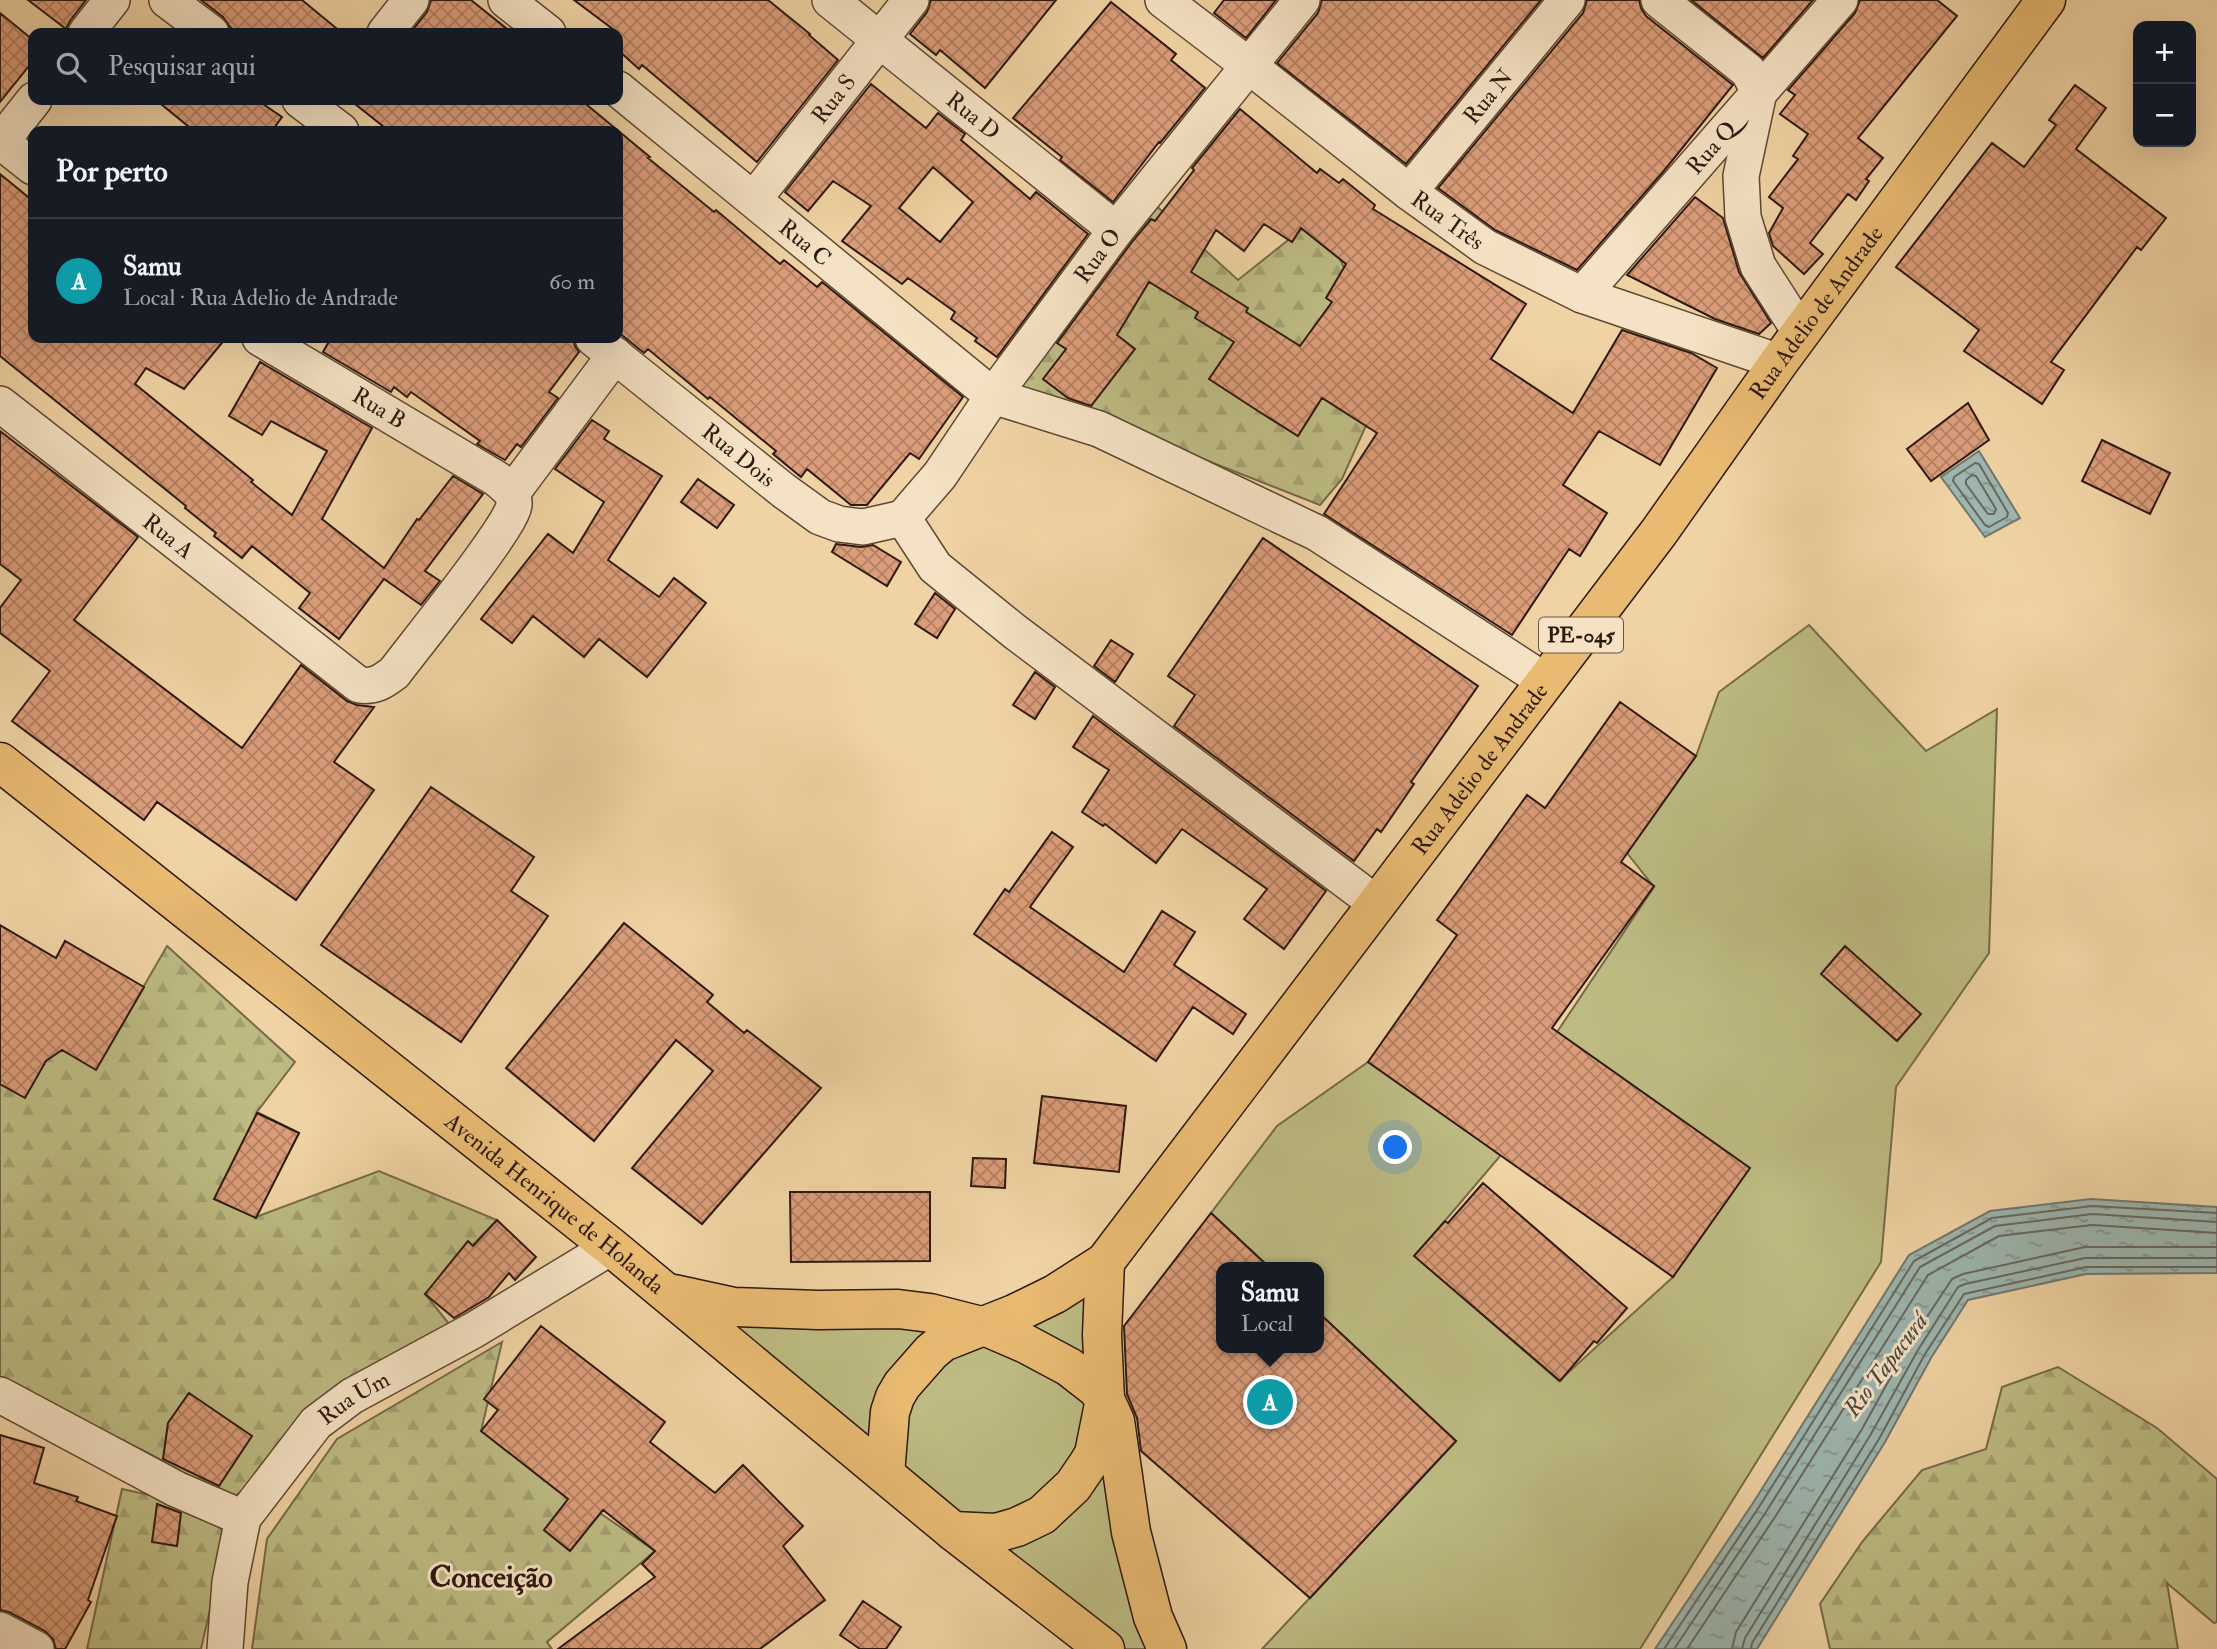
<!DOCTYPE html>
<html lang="pt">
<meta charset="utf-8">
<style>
:root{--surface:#171b24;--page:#20242c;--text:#f1f3f6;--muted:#9ea1a6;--line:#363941;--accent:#b45309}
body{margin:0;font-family:"IM FELL Double Pica",serif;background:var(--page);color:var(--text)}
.controls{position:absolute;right:21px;top:21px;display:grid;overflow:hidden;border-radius:14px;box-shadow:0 7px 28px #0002}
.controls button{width:63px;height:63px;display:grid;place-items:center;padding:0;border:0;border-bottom:2px solid var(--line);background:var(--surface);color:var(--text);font:35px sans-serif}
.you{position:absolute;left:1396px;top:1148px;width:24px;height:24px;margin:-18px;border:5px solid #fff;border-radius:50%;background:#1a73e8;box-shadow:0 0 0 10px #1a73e833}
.badge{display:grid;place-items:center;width:46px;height:46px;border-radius:50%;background:var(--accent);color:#fff;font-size:23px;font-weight:700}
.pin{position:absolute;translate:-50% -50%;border:4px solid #fff;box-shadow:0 2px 7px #0006}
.popup{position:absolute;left:1216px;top:1262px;width:108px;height:91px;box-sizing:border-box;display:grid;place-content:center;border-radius:14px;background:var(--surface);filter:drop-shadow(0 2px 5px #0005);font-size:23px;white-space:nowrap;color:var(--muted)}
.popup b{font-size:26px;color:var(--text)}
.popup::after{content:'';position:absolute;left:50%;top:100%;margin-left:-14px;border:14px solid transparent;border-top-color:var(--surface)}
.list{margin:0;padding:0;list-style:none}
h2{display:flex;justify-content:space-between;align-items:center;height:91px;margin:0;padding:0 28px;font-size:30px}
h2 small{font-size:23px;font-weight:400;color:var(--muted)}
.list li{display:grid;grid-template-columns:46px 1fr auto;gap:21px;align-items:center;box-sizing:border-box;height:126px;padding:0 28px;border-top:2px solid var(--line)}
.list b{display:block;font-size:26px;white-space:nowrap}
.list p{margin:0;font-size:23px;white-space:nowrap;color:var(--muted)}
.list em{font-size:23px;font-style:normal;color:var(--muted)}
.icon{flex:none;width:38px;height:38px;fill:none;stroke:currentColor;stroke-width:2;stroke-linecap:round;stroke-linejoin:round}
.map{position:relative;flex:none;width:2217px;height:1649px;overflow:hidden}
.search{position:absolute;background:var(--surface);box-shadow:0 7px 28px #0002;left:28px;top:28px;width:595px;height:77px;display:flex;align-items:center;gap:18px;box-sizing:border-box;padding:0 24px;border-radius:14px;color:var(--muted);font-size:26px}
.panel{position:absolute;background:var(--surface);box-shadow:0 7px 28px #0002;left:28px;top:126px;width:595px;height:217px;border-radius:14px}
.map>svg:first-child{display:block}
.green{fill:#bdbb83;stroke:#766a49;stroke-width:2}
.forest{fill:url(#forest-firs);stroke:#766a49;stroke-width:2}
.water{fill:url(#water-ripples);stroke:#71776f;stroke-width:2}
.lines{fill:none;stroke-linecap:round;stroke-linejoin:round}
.shore{stroke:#66685f;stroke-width:2}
.building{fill:url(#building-cross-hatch);stroke:#2e190f;stroke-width:2;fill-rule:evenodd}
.minor-casing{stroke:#5e4834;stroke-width:38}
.major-casing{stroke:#2e190f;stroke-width:41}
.minor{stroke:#f5e2c4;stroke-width:35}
.major{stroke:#e8ba72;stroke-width:38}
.labels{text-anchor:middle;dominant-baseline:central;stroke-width:6;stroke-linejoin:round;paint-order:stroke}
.shield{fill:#f5e2c4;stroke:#6a5545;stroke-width:2}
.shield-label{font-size:21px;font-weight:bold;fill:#2e190f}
.street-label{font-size:23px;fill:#2e190f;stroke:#f5e2c4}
.water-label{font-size:24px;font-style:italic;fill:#4f483f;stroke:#f5e2c4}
.district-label{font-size:30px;font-weight:bold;fill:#2e190f;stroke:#f5e2c4}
</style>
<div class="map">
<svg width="2217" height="1649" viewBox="0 0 2217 1649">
<defs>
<pattern id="forest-firs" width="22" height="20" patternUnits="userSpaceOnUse" patternTransform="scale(1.75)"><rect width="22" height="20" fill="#bdbb83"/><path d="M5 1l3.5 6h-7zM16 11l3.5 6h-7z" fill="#a3a070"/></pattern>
<pattern id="water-ripples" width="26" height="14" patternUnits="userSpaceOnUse" patternTransform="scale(1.75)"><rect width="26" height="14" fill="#9db6af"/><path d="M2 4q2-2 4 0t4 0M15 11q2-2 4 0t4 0" fill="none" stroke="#80938d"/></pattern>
<pattern id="building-cross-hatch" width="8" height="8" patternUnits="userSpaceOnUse" patternTransform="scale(1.75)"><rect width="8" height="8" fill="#db9d79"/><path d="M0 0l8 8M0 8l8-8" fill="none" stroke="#b27f62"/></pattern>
</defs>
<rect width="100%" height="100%" fill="#f0d3a4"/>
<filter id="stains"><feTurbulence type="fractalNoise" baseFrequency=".00286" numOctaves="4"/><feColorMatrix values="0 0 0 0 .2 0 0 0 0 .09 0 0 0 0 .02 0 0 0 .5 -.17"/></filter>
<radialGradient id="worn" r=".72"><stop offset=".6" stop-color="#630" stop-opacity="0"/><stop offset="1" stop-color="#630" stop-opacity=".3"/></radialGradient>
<path class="green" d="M1809,625L1926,751L1997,709L1989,953L1896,1087L1881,1262L1640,1649H1262L1456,1441L1319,1313V1267H1269L1211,1213L1277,1126L1368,1062L1501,1155L1415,1256L1559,1381L1673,1277L1557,1032L1654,887L1627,853L1696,756L1719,692Z
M1097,1276L1099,1383L994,1322Z
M688,1302L944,1321L883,1464Z
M983,1330L1075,1385L1088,1409L1089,1437L1025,1518L954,1515L913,1487L893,1440L899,1401Z
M1105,1435L1154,1649H1116L975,1538L1041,1531Z"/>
<path class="forest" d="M1152,202L1238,280L1302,229L1340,259L1395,379L1368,421L1342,479L1320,505L1017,386Z
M167,946L295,1062L257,1112L299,1133L256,1217L379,1171L497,1220L425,1294L454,1330L231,1499L148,1453L0,1379V1053L17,1023L96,1069Z
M502,1342L481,1431L655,1551L547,1642L552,1649H252L267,1539L337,1439Z
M2058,1367L2157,1428L2217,1479V1622L2214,1623L2167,1583L2178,1649H1830L1820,1604L1862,1542L1922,1470L1986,1449L2002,1387Z
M122,1489L232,1513L201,1649H87Z"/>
<path class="water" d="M1979,451L2020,518L1985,537L1941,477Z
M2091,1199L2217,1207V1273L2086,1274L1968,1300L1931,1358L1885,1442L1757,1649H1655L1753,1503L1909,1255L1990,1211Z"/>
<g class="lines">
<path class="shore" d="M1975,463L1979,464L2008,513L2007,517L1989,527L1985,525L1953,481L1954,477Z
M1972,475L1976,476L1996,509L1994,514H1988L1966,484V480Z
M1664,1649L1759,1507L1914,1261L1992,1218L2092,1206L2217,1213
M1674,1649L1766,1512L1920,1267L1995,1226L2092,1214L2217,1222
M1687,1649L1775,1517L1928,1275L1999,1236L2092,1225L2217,1233
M1732,1649L1736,1632L1862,1429L1909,1344L1952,1279L1963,1274L2085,1247H2217
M1742,1649L1745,1638L1871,1434L1918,1350L1958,1287L1965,1284L2085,1258H2217
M1751,1649L1752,1643L1879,1439L1925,1354L1964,1294L2086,1267H2217"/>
</g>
<path class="building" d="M28,0H86L70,21L66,29Z
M201,0H302L342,33H237L230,27L223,17Z
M431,0H471L512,33H413L411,32L427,12Z
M574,0H768L810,34L809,35L838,60L757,162L642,65L639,69L618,50V33Z
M931,0H1056L985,88L940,50L936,55L910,34L927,12Z
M1224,0H1276L1246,38L1214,13Z
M1322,0H1541L1406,164L1277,63L1318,13Z
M1587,0H1639L1641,8L1646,16L1733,85L1663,172L1577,270L1495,230L1438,188L1583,13Z
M1691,0H1813L1763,58Z
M1860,0H1937L1957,16L1858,138L1883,158L1866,179L1869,181L1856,200L1848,194L1810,243L1823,254L1804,274L1773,246L1769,233L1783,208L1769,197L1798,159L1793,156L1808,134L1780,114L1795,95L1788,90L1855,13Z
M1111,2L1176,54L1171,60L1205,88L1160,143L1159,142L1113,202L1060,160L1062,157L1013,118Z
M0,13L33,40V61L0,102Z
M871,84L926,128L938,113L965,134L961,140L1030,199L1036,192L1088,234L997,357L975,341L977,338L951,319L955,312L908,278L902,284L842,241L871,206L833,181L808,211L785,192ZM933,167L973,202L940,242L899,208Z
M2075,85L2106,108L2076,149L2166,218L2141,250L2137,247L2051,362L2064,370L2042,404L1964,351L1979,330L1896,267L1992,143L2024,167L2056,125L2049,120Z
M156,100H257L282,117L272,131H194Z
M350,100H581L650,157L648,158L714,212L716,210L780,264L784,260L817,287L822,282L963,397L919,459L910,453L867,505H851L807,469L801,477L773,454L776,451L710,397L708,399L648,349L644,353L618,332V131H389Z
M1240,109L1317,173L1320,169L1339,183L1343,179L1375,205L1373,209L1526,304L1491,359L1573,413L1622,330L1691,353L1717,368L1660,465L1599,431L1563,485L1607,513L1580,556L1569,549L1512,635L1324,514L1377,433L1322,398L1298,436L1258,411L1209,379L1234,342L1195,318L1198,312L1149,282L1117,335L1135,349L1091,406L1068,398L1043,379L1066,349L1057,343L1132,242L1151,219L1155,221L1194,170L1192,168ZM1264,224L1292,242L1301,228L1346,264L1326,298L1332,302L1300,346L1246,312L1248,308L1191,272L1216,230L1244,251Z
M0,174L33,201V338H226L184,389L146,368L135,384L253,480L251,482L292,515L327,451L271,421L262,435L229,416L260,362L372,428L322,519L384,568L417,519L419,520L453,476L483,494L425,571L440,581L421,605L384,579L339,639L299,608L310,593L252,546L242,558L214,536L216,533L185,508L186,506L0,356Z
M1695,197L1723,218L1739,272L1771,323L1759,334L1715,319L1627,275Z
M331,338H573L575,346L579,352L549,392L558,398L521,447L517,444L505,460L477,444L480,441L411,392L407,397L394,387L391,392L323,352Z
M1968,403L1989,440L1931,481L1907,449Z
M592,420L609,431L604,439L662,476L608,560L659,597L674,578L706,603L647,677L599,639L584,657L533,616L512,643L481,619L548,534L573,553L604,502L555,469Z
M0,431L138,537L74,620L242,748L301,665L347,701L357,705L374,707L334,762L374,790L296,900L157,802L144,820L12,721L50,671L0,633V608L21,580L0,564Z
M2102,440L2170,473L2150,514L2082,481Z
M698,479L734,505L717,528L681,502Z
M1263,538L1478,686L1411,782L1414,784L1381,832L1377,829L1354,861L1174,726L1195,695L1168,676Z
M836,544L861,547L873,545L901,562L887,586L832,552Z
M935,593L955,609L937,638L915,624Z
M1111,640L1133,654L1115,682L1094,666Z
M1035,672L1055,687L1035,719L1013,705Z
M1620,702L1696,756L1621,862L1654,886L1552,1028L1750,1168L1673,1277L1368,1062L1457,935L1437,920L1527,795L1545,808Z
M1093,716L1326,891L1284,949L1244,919L1267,889L1182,829L1156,863L1105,824L1103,826L1082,812L1109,770L1073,747Z
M431,787L534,857L511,891L548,916L461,1042L321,945Z
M1052,832L1073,847L1030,907L1124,972L1162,911L1195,932L1174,965L1246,1014L1233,1034L1193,1007L1156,1061L974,934L1005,889L1009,892Z
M624,923L713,995L707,1002L744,1033L747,1030L821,1088L702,1224L632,1168L713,1071L676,1040L594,1141L506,1068Z
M0,925L56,958L65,941L144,987L96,1070L62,1050L46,1061L25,1098L0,1084Z
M1845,946L1921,1014L1897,1041L1821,974Z
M1042,1096L1126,1106L1119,1172L1034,1163Z
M257,1113L299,1133L256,1218L214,1199Z
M973,1158L1006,1159L1005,1188L971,1186Z
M1483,1183L1627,1308L1597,1343L1594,1341L1560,1381L1414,1256L1445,1221L1448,1223Z
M790,1192H930V1261L791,1262Z
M1211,1213L1269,1267H1221V1348H1319V1313L1456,1441L1310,1598L1141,1451L1137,1418L1127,1394L1124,1326Z
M497,1220L536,1257L515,1280L509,1273L489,1297L454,1318L425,1294L468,1241L473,1246Z
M541,1326L665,1422L650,1442L715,1493L743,1465L803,1526L783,1546L825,1600L760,1649H558L655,1577L642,1564L655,1551L603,1510L570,1551L544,1530L568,1499L481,1431L498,1410L484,1399Z
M189,1393L252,1436L219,1486L163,1459L168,1423Z
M0,1435L44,1448L34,1483L78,1497L76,1501L117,1516L88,1600L91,1602L65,1649H56L53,1639L45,1631L9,1612L0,1610Z
M157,1504L181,1513L177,1546L152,1542Z
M863,1601L901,1627L886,1649H860L840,1635Z"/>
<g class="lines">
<g class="minor-casing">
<g id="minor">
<path d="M167,0L211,33"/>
<path d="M506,0L548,33"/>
<path id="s1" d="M830,0L1116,230"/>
<path id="s2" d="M1163,0L1248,65L1409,192L1485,247L1582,295L1779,362"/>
<path d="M1659,0L1748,71L1759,92L1741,176L1743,217L1758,266L1801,333"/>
<path d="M86,33L112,0"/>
<path d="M385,33L411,0"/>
<path id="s3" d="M618,89L993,396L1099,429L1317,533L1545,681"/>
<path d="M300,100L341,131"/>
<path d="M0,141L33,167"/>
<path d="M0,143L34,100"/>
<path id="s4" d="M1409,192L1567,0"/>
<path id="s5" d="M754,199L911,0"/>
<path id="s6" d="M1582,295L1840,0"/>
<path id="s7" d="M593,338L784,491L820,517L839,524L863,527L903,518"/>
<path id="s8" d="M0,404L359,685C375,687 382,682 394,673C412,649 514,523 514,505C515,492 505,486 497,479L260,338"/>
<path d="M512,493L615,355"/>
<path id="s9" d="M903,518L940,475L993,396L1116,230L1302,0"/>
<path d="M903,518L935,567L1014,631L1377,904"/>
<path d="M0,1395L176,1489L243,1518"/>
<path d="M0,1630L36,1649"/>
<path id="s10" d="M225,1649L230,1582L243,1518L316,1423L352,1396L474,1330L611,1247"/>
</g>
</g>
<g class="major-casing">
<g id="major">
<path id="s11" d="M0,762L611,1247L953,1531L1105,1649"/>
<path d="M674,1294L734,1307L818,1310L898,1309L930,1313L989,1328L1026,1344L1069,1367L1096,1388L1105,1399L1115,1421L1131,1532L1153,1617L1167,1649"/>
<path id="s12" d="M885,1474L890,1412L895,1397L902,1385L931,1352L943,1342L1014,1314L1055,1294L1105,1262L1659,532L1779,362L2046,0"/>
<path d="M953,1531L996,1533L1017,1527L1042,1515L1073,1486L1088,1464L1094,1454L1105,1399L1102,1335L1105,1262"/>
</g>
</g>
<use href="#minor" class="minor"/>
<use href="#major" class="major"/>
</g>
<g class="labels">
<rect class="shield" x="1539" y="617.5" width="84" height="35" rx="5"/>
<g class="shield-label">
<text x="1581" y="635">PE-045</text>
</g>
<g class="street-label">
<text stroke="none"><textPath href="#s4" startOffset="124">Rua N</textPath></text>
<text stroke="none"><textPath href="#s5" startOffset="128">Rua S</textPath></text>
<text stroke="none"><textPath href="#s1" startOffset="184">Rua D</textPath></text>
<text stroke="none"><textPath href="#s6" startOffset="196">Rua Q</textPath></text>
<text stroke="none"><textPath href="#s2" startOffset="360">Rua Três</textPath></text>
<text stroke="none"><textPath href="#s3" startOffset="242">Rua C</textPath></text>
<text stroke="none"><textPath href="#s9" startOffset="327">Rua O</textPath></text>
<text stroke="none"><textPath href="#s12" startOffset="1519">Rua Adelio de Andrade</textPath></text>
<text transform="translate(379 408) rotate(31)">Rua B</text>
<text stroke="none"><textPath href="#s7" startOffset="187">Rua Dois</textPath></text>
<text stroke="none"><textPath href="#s8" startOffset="214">Rua A</textPath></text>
<text stroke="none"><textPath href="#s12" startOffset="952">Rua Adelio de Andrade</textPath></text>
<text stroke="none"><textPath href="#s11" startOffset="709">Avenida Henrique de Holanda</textPath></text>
<text stroke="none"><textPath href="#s10" startOffset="298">Rua Um</textPath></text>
</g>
<g class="water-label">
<text transform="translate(1886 1365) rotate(-53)">Rio Tapacurá</text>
</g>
<g class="district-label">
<text x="491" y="1577">Conceição</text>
</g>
</g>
<rect width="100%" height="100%" filter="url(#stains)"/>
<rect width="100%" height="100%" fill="url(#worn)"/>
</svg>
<div class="controls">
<button>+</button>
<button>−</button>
</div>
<div class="you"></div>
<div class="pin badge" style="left:1270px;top:1402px;background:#0f9aa8">A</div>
<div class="popup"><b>Samu</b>Local</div>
<div class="search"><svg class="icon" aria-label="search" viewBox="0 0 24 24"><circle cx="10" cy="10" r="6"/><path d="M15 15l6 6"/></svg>Pesquisar aqui</div>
<section class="panel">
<h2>Por perto<small></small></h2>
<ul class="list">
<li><span class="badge" style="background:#0f9aa8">A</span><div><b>Samu</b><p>Local · Rua Adelio de Andrade</p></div><em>60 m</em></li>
</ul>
</section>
</div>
